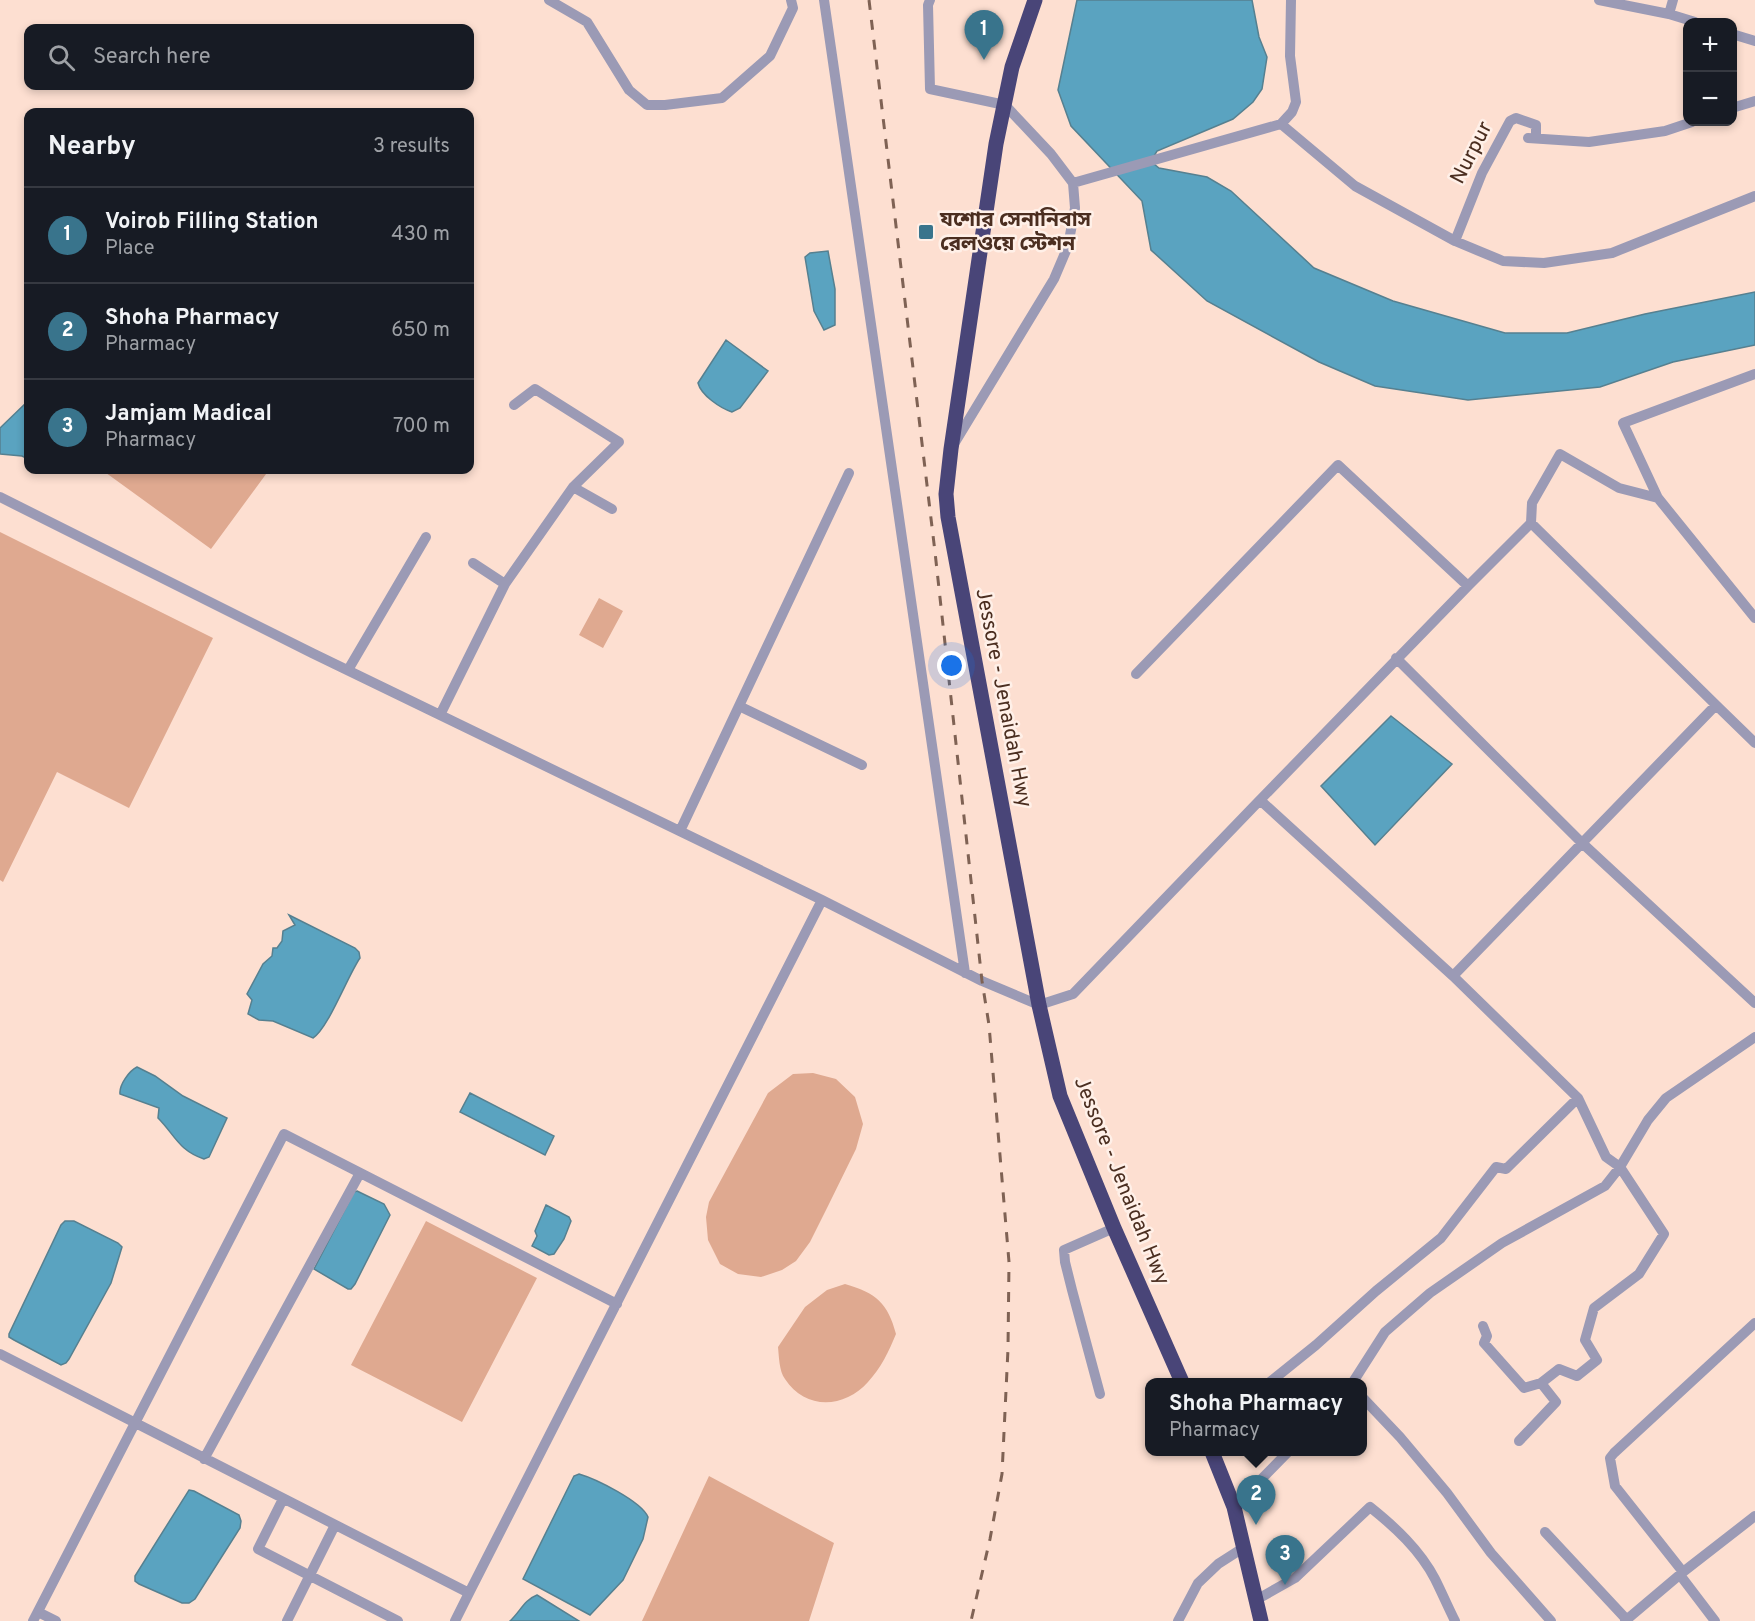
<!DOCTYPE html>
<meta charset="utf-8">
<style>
:root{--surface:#171b24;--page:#20242c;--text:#f1f3f6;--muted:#9ea1a6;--line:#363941;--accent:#39748c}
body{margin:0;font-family:Overpass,"Noto Sans Bengali",sans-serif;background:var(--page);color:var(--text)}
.controls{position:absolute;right:18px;top:18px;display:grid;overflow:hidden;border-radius:12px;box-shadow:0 3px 9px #0003}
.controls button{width:54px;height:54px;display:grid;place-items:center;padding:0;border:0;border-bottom:2px solid var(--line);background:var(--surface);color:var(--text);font:30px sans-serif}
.you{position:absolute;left:952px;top:666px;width:21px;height:21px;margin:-15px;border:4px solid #fff;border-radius:50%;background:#1a73e8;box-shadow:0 0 0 9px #1a73e833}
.badge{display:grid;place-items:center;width:39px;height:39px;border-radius:50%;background:var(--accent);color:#fff;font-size:20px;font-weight:700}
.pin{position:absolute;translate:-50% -50px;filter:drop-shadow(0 2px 3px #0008)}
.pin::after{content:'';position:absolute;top:32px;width:21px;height:18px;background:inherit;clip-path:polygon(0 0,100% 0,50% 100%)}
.popup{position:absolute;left:1145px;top:1378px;width:222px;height:78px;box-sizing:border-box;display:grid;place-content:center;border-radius:12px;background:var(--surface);filter:drop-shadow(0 2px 4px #0005);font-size:20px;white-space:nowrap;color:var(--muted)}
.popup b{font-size:22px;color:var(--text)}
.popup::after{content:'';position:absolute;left:50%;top:100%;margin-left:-12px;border:12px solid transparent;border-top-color:var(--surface)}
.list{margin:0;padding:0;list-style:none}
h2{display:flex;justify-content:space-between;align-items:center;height:78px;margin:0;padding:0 24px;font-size:26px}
h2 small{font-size:20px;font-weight:400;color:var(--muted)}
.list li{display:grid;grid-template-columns:39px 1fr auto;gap:18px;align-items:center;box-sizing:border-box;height:96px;padding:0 24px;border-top:2px solid var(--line)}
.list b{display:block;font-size:22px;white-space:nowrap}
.list p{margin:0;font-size:20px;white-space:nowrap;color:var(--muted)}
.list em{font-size:20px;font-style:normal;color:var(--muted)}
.icon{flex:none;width:33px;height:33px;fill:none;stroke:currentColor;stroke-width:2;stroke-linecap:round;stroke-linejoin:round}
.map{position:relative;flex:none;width:1755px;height:1621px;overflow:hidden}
.search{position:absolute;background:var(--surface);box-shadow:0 3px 9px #0003;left:24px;top:24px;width:450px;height:66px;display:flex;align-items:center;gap:15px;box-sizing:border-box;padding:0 21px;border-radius:12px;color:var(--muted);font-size:22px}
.panel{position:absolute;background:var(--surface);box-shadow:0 3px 9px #0003;left:24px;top:108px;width:450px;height:366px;border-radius:12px}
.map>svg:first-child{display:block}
.green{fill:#dfa990}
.water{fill:#5aa3c0;stroke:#568090;stroke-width:1.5}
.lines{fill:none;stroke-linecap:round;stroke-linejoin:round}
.minor{stroke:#9b9ab5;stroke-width:10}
.highway{stroke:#494578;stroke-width:15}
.rail{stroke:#7f6254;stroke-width:3;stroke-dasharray:10 10;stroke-linecap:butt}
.poi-dot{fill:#39748c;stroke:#fff0e8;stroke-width:2}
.labels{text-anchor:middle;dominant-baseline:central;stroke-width:5;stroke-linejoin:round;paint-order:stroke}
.street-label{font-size:21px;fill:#4b2e20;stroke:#fff0e8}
.poi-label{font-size:21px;font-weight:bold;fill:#4b2e20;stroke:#fff0e8;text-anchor:start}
</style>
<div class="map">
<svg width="1755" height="1621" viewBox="0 0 1755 1621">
<rect width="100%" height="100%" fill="#fddfd1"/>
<path class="green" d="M102,470H269L211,549Z
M0,532L213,638L129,808L57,772L3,882L0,880Z
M599,598L623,611L603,648L579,635Z
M813,1073L836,1079L855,1097L863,1124L856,1149L828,1206L810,1242L796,1261L782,1270L761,1277L738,1274L720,1264L708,1240L706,1217L709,1202L768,1093L793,1074Z
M426,1221L537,1278L462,1422L351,1365Z
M845,1284C876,1293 888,1303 896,1334C889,1351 881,1368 868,1382C844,1409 805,1410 785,1379C779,1371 779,1356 778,1347L805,1307L827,1290Z
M709,1476L834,1543L809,1621H642Z"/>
<path class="water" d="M1077,0H1252L1259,37L1267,57L1262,89L1253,102L1233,119L1157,151L1154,156V164L1159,168L1207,177L1231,191L1314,268L1393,301L1505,333H1567L1645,314L1755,292V345L1673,362L1600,387L1468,400L1375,386L1319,362L1207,301L1151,250L1142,201L1071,126L1058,90Z
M828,251L835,289V325L824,330L814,311L805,257L810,253Z
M726,340L768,371L740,408L732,412C720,408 701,395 698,383Z
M28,401V459L22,456L0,454V428Z
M1391,716L1452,764L1375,845L1321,786Z
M289,915L355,948L359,952L360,958C348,975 328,1029 313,1038L273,1021L259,1020L248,1014L252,1000L247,994L263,964L272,956L273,948H277L282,941L283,931L295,925Z
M137,1067L155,1076L183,1096L227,1118L209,1157L204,1159C178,1150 175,1135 158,1118L159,1108L120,1094C119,1085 129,1071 137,1067Z
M470,1093L554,1136L545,1155L460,1112Z
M357,1191L384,1204L390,1215L355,1284L351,1289H348L314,1269L354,1192Z
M546,1205L569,1217L571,1221L564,1239L554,1254L549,1255L532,1246L537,1236L535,1231Z
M65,1221H74L118,1243L122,1247L111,1283L69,1359L66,1363L61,1365L14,1340L9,1337V1334L61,1225Z
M579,1474C596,1479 641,1501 648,1517L643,1539L623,1580L590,1615L523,1579L571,1482L574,1476Z
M189,1490L194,1491L239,1515L241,1521L240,1528L195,1599L189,1603H182L139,1584L135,1581V1576Z
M537,1595L579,1621H510C520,1612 524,1600 537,1595Z"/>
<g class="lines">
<path class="minor" d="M549,0L587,22L629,90L647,105H665L722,98L770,56L793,8L791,0
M824,0L965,973
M930,0L928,5L930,89L1005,105L1051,154L1073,183L1075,208L1068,246L1054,279L954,444
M1599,0L1669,14L1695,22
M1669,14L1673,0
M1732,34L1755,41
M1732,108L1755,101
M1281,124L1355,186L1455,241L1503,261L1544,263L1612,253L1755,196
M1528,138L1589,142L1665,131L1692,122
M1073,183L1281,124L1292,112L1296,102L1290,56L1291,0
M1455,241L1482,173L1510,121L1516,118L1536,125V138
M573,487L612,509
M0,497L312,653L822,900L982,981L1039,1005L1073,994L1260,800
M1658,498L1623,423L1755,374
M1531,523L1532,503L1560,454L1619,488L1658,498L1755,618
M473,563L505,584L573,487L619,442L535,389L514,405
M1396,658L1581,842L1755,1003
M348,670L426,537
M1136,674L1338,465L1468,586L1260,800L1453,976L1716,705L1531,523L1468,586
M1716,705L1755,743
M739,706L862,765
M440,715L505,584
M680,831L849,473
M1483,1326L1487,1336L1484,1343L1524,1388L1541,1383
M0,1354L469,1593L822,900
M1270,1382L1316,1345L1376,1291L1441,1238L1496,1167L1506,1169L1578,1098L1453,976
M1353,1382L1385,1332L1430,1293L1502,1243L1605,1186L1620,1167L1648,1120L1666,1098L1755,1037
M1100,1394L1072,1290L1065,1262L1064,1250L1114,1228
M1362,1397L1400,1437L1447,1493L1491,1553L1551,1621
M1519,1441L1556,1402L1541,1383L1559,1369L1577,1376L1597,1360L1585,1340L1594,1308L1639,1274L1664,1234L1620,1167L1606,1157L1578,1098
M204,1459L360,1173
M283,1499L258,1549L398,1621
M1234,1507L1288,1452
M1545,1532L1627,1620
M1683,1572L1615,1486L1610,1458L1614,1453L1755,1323
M1680,1575L1715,1621
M1256,1600L1295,1578L1370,1507C1395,1527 1420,1550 1435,1579C1442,1593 1448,1607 1455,1621
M38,1612L56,1621
M33,1621L284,1134L617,1304
M287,1621L335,1525
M455,1621L469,1593
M1178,1621L1198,1583L1218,1564L1243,1548
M1625,1621L1683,1572L1755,1516"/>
<path class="highway" d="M1035,0L1012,67L996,144L951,449L946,494L948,517L1039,1005L1060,1096L1114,1228L1182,1382
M1212,1452L1234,1507L1261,1621"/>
<path class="rail" d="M869,0L935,552L982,981L989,1025L1009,1262L1008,1349L1002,1474L990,1539L971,1621"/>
</g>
<rect class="poi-dot" x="918" y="224" width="16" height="16" rx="3"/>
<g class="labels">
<g class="street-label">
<text transform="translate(1472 153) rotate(-63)">Nurpur</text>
<text transform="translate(1003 698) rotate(79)">Jessore - Jenaidah Hwy</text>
<text transform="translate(1121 1181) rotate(68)">Jessore - Jenaidah Hwy</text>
</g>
<g class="poi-label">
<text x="940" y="220">যশোর সেনানিবাস<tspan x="940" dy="24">রেলওয়ে স্টেশন</tspan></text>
</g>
</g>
</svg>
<div class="controls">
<button>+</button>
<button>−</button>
</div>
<div class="you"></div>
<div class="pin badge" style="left:984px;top:60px">1</div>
<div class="pin badge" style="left:1256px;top:1525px">2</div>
<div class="popup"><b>Shoha Pharmacy</b>Pharmacy</div>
<div class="pin badge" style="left:1285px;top:1585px">3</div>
<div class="search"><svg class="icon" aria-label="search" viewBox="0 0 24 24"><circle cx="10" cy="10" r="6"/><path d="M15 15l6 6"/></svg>Search here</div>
<section class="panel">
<h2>Nearby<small>3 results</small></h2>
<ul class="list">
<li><span class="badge">1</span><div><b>Voirob Filling Station</b><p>Place</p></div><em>430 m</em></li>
<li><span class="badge">2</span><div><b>Shoha Pharmacy</b><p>Pharmacy</p></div><em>650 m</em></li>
<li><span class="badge">3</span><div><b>Jamjam Madical</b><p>Pharmacy</p></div><em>700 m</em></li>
</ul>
</section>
</div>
